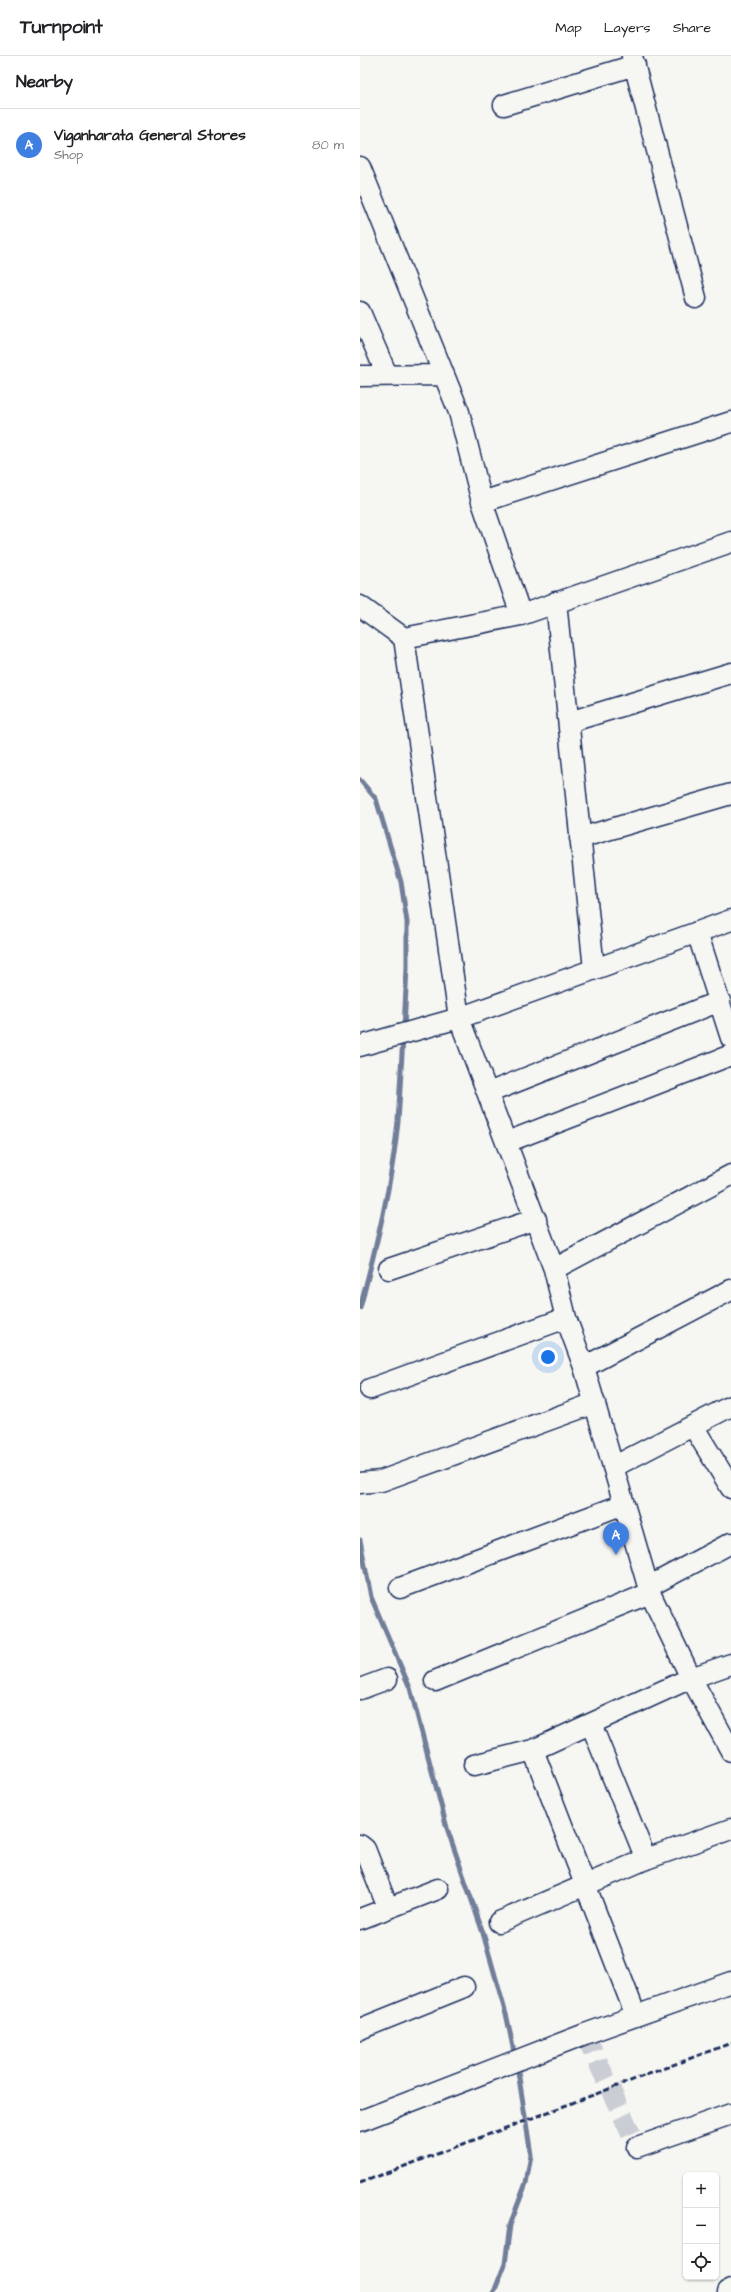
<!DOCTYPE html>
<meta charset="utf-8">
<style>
:root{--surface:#fff;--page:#f2f2f2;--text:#202124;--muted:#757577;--line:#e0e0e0;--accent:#ea580c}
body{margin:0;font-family:"Architects Daughter",sans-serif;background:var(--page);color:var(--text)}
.controls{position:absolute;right:12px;bottom:12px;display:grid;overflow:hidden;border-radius:6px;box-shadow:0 1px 3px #0004}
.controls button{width:36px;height:36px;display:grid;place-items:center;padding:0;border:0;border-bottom:1px solid var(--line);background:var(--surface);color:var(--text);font:20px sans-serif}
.you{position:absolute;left:188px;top:1301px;width:14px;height:14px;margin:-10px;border:3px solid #fff;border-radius:50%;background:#1a73e8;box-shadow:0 0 0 6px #1a73e833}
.badge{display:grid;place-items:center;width:26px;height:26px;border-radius:50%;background:var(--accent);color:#fff;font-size:13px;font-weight:700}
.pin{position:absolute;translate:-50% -33px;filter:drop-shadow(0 1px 2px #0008)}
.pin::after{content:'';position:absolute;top:21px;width:14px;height:12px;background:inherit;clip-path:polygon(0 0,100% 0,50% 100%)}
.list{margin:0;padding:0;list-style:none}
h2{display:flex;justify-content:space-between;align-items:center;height:52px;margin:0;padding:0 16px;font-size:17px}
h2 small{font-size:13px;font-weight:400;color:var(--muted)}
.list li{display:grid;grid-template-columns:26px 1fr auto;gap:12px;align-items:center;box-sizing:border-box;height:72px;padding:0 16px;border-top:1px solid var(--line)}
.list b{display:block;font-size:15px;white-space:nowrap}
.list p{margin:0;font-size:13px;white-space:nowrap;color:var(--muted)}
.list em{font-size:13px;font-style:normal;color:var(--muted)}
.icon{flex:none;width:22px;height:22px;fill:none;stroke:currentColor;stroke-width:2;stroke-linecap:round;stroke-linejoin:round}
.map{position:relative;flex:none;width:371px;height:2236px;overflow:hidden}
header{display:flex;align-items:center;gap:24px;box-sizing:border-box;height:56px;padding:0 20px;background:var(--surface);border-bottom:1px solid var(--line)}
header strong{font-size:19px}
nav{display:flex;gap:22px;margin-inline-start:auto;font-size:14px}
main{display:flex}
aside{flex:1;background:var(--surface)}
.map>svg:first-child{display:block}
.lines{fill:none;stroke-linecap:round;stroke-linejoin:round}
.stream{stroke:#717e99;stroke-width:5}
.minor-tunnel{stroke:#caced4;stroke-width:20;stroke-dasharray:20 10;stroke-linecap:butt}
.minor-casing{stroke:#1b2f5e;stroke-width:23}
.major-casing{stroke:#1b2f5e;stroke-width:25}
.minor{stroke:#f6f6f2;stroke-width:20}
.major{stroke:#f6f6f2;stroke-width:22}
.rail{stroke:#1b2f5e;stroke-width:3;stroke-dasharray:6 3;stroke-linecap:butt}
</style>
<header>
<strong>Turnpoint</strong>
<nav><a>Map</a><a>Layers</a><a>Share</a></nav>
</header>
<main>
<aside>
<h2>Nearby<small></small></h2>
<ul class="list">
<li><span class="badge" style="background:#3f7fe0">A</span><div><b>Viganharata General Stores</b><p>Shop</p></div><em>80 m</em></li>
</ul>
</aside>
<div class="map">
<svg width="371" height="2236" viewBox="0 0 371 2236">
<rect width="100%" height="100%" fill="#f6f6f2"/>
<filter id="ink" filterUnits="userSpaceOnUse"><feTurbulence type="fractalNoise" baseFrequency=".025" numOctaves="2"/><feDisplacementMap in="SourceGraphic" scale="8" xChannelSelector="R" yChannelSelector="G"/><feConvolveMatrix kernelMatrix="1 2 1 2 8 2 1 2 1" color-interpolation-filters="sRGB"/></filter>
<g filter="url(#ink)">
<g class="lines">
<path class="stream" d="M0,724L16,743L41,826L47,866V911L44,973
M0,1252C16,1191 32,1128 38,1065C40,1037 41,1010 43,983
M0,1484L11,1541L50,1632L87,1772L123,1877L147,1962L155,2001
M134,2236L145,2208L150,2169L166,2127L171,2099L157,2009"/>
<path class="minor-tunnel" d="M225,1978L277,2091"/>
<g class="minor-casing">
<path id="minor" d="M272,0L336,242
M144,49L275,9
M0,111L99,356L122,446L161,559
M0,256L27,319
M0,320L84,319
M122,446L371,366
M196,546L234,913
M0,550L44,582L161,559L371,486
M44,582L99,962L194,1213L206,1262L224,1311L290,1537L331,1622L371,1695
M209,666L371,617
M220,782L371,738
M337,876L371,982
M0,990L99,962L371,864
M128,1037L360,945
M147,1086L371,999
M29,1213L176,1163
M194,1213L371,1119
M224,1311L371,1234
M10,1333L206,1262
M333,1370L371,1432
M253,1411L371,1350
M0,1427L21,1425L235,1347
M288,1531L371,1487
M40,1532L264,1448
M75,1625L290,1537
M0,1633L27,1623
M231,1668L286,1803
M173,1694L276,1960
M114,1709L173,1694L331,1622L371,1608
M0,1789L5,1793L28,1852
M0,1863L78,1833
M139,1866L286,1803L371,1773
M0,1973L104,1931
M0,2065L225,1978L371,1926
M277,2091L371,2058"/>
</g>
<g class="major-casing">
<path id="major" d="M369,2236L371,2235"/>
</g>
<use href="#minor" class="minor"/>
<use href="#major" class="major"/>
<path class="rail" d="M0,2127L371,1987"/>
</g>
</g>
</svg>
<div class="controls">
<button>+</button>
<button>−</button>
<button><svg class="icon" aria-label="locate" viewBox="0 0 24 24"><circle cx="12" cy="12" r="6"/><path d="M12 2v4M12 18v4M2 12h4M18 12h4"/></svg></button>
</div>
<div class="you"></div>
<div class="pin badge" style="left:256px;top:1499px;background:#3f7fe0">A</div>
</div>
</main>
